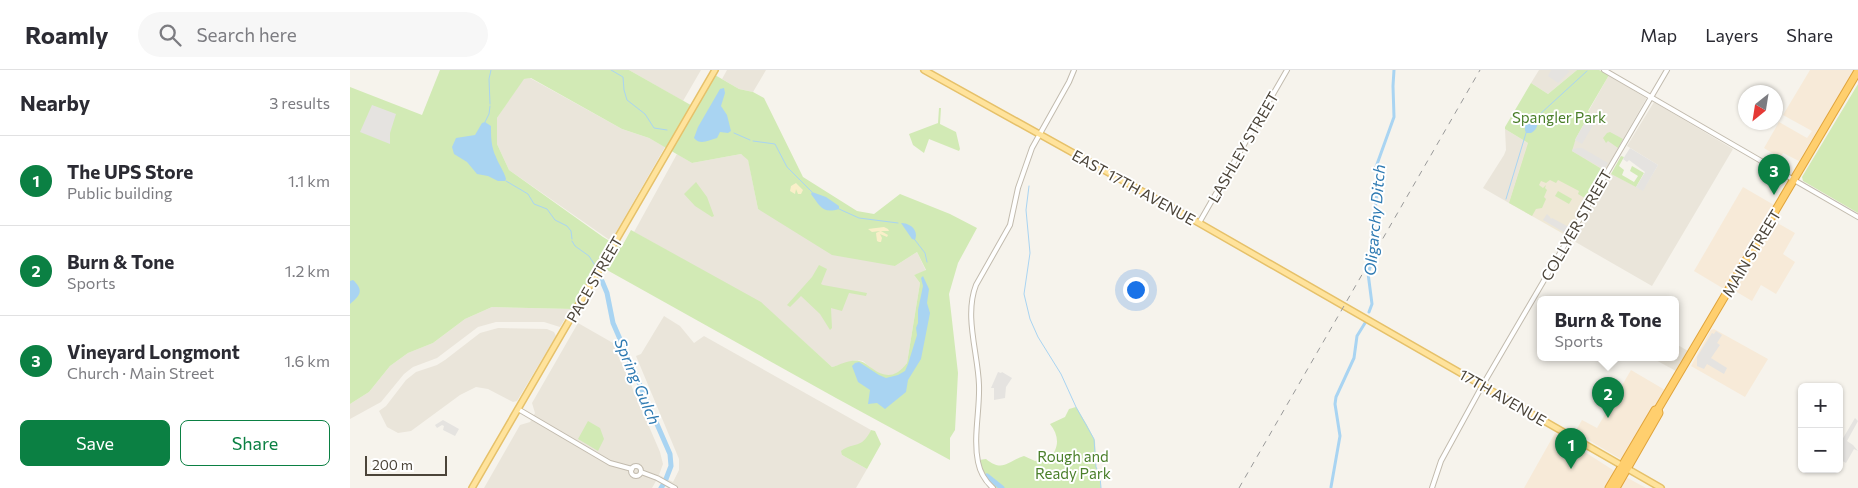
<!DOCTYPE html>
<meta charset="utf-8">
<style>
:root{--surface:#fff;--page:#f7f7f7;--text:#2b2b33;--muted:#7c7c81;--line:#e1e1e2;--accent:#0b8043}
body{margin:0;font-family:Commissioner,sans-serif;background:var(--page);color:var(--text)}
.controls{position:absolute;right:15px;bottom:15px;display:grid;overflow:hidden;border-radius:8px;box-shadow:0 1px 4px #0004}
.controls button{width:45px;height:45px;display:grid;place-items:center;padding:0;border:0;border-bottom:1px solid var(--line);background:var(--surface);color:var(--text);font:25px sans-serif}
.compass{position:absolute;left:1388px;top:15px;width:45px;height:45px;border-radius:50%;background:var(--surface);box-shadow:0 1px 4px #0004;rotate:210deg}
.scale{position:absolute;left:15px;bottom:12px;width:82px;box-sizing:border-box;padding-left:5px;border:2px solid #4b4439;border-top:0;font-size:14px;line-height:18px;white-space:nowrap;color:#4b4439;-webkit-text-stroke:4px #fff;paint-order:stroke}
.you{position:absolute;left:785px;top:219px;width:18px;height:18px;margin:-12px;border:4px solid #fff;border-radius:50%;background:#1a73e8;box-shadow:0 0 0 8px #1a73e833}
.badge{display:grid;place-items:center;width:32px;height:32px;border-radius:50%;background:var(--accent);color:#fff;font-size:16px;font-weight:700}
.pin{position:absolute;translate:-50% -41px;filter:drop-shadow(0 1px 2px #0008)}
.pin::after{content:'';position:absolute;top:26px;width:18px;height:15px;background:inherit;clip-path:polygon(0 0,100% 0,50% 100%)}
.popup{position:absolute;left:1187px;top:226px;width:142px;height:65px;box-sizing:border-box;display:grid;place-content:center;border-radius:8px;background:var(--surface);filter:drop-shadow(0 1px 4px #0005);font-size:16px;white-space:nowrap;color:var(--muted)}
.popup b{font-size:19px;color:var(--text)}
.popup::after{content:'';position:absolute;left:50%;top:100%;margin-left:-10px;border:10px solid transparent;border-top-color:var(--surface)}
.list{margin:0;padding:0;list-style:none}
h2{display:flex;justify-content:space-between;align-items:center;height:65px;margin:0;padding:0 20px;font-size:21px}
h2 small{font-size:16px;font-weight:400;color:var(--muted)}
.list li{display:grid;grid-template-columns:32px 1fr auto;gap:15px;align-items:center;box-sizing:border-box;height:90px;padding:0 20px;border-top:1px solid var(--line)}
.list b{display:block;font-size:19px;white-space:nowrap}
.list p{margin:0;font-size:16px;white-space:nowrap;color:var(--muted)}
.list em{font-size:16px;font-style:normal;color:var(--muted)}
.actions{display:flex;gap:10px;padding:15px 20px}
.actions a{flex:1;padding:11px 0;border:1px solid var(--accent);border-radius:8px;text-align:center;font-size:18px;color:var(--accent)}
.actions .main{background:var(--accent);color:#fff}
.icon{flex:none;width:28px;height:28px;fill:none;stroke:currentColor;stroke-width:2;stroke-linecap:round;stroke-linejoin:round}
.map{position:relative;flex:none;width:1508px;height:418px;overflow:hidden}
header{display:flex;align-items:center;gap:30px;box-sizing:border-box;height:70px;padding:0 25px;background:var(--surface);border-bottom:1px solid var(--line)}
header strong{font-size:24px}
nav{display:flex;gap:28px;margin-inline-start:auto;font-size:18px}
.search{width:350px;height:45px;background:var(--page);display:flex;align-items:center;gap:12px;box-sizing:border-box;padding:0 18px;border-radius:28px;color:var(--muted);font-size:19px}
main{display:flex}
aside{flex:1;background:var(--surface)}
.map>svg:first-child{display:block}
.residential{fill:#eae5da}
.commercial{fill:#f7ead8}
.education{fill:#efe8d6}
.green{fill:#d2eab5;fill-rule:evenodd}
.sand{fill:#f9efc9}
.parking{fill:#e5e3e0}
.water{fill:#a9d4f2}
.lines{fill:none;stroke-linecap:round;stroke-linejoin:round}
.stream{stroke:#a9d4f2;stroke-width:1}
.canal{stroke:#a9d4f2;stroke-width:3}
.river{stroke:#a9d4f2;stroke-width:5}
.minor-casing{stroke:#c2bbae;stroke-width:6}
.major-casing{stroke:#e6c16a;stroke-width:8}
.highway-casing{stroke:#e0a43c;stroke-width:9}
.minor{stroke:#fff;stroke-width:4}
.major{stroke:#ffe39c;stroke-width:5}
.highway{stroke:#ffcf6e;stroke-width:7}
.rail{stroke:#9a9a9a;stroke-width:1;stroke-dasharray:6 6;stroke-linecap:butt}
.labels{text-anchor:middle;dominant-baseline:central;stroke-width:4;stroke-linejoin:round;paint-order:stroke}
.park-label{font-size:15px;fill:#4a7f2a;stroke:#fff}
.street-label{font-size:15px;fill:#4b4439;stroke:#fff}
.water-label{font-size:16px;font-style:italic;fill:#2e7ab2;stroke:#fff}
</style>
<header>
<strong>Roamly</strong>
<div class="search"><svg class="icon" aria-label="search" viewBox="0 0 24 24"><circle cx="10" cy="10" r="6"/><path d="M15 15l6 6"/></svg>Search here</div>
<nav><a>Map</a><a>Layers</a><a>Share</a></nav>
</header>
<main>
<aside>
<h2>Nearby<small>3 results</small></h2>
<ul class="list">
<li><span class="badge">1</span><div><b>The UPS Store</b><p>Public building</p></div><em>1.1 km</em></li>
<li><span class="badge">2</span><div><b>Burn &amp; Tone</b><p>Sports</p></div><em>1.2 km</em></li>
<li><span class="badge">3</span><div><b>Vineyard Longmont</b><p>Church · Main Street</p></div><em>1.6 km</em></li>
</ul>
<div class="actions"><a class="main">Save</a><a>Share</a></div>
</aside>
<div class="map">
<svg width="1508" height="418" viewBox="0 0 1508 418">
<rect width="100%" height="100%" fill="#f6f3ec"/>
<path class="residential" d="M279,0H351L333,31Z
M377,0H416L403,22L389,19L372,9Z
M1189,0H1227L1198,24L1181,13Z
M1259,5L1296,28V29L1255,101L1221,81L1226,68L1240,43L1238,42Z
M180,8L272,59L299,68L315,77L261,171L159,100L147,74V48L173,9Z
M1304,32L1383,79L1302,216L1222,170L1261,104L1293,120L1308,95L1277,76Z
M1155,59L1178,73L1159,133L1133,118L1154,85L1156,80Z
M327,84L342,93L391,84L398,89L408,139L545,196L567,182L576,201L564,205L570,213L557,293L550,303L536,306L524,301L513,291L506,290L482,297L411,233L284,162Z
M142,237L221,239L210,257L194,252H146L128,257L87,288L63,297L54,304L31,332L0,349V334L19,322L40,296L58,283L83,273L115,249Z
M314,246L330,256L344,273L354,266L521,360L516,371L492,385L517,399L506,418H318L306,411L302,418H134L170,355L180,352L185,343L182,333L228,253L263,273L310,382L313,394L309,405L323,412L329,400V389L286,286L291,284Z
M148,258L197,259L204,262L206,266L167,331L163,332L138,319L126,317L110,325L61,361L48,363L37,357L29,341L36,336L56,310L66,302L87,295L95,290L130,263Z
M1326,274L1338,281L1326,301L1300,287H1326Z"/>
<path class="commercial" d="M1460,0H1504L1449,91L1433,83L1430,88L1414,78L1429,52L1457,68L1462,61L1433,45Z
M1393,117L1424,135L1374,219L1344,201Z
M1426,152L1445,163L1433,184L1445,192L1426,224L1411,215L1402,231L1385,221Z
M1364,259L1418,289L1395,327L1341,296L1361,260Z
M1281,300L1315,320L1274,391L1225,362L1232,350L1247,358Z
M1205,363L1263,400L1296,418H1174Z"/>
<path class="education" d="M1179,68L1222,82L1255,101L1217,166L1159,133Z"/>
<path class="green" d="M90,0H279L346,38L365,5L389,19L403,22L414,28L453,107L507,141L524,144L550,124L600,144L627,158L608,193L599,224L608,303L605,360L600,368V390L486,328L248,195L223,239L142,237L115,249L83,273L58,283L40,296L19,322L0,334V17L72,45ZM181,8L272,59L299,68L342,93L391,84L398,90L408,139L482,185L545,196L567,182L576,200L564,205L570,213L557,293C547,306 537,309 523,299C518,296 515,292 509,291C501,289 490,295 482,297L411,232L281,160L271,178L253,167L159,100L147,74V48L174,9Z
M1227,0H1249L1259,5L1238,41L1240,43L1226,68L1222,81L1255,101L1238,130L1228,124L1229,121L1208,110L1206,113L1200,110L1196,113L1191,111L1189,115L1193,118L1196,115L1195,118L1197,120L1194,127L1196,129L1192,138L1186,139L1182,146L1159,133L1178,73L1155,59V57L1181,13L1198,24Z
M1508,14V143L1453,111L1452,107Z
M589,38H591L590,54L606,62L610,79L609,81L579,69L574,83L563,75L559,64L588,53Z
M1260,62L1273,69L1268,78L1258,71L1256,73L1253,68L1257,63Z
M1271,86L1274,87L1269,96L1274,100L1272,105L1284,112L1288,106L1280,101L1282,96L1294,103L1286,117L1261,104Z
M346,112L357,127L364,146L362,147L345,136L334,124Z
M1208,121L1222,129L1219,134L1205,126Z
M469,195L477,199L471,214L473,215L517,223L516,226L499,223L492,241L481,238L482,258L480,260L470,244L451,226L440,237L437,235L462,207Z
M726,337L737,355L745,371L746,397L750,406L751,418H646C637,410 632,401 629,390L636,389C653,403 658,391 674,386L685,391L699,388C710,378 709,365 700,354L715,347L719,339Z
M238,351L250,358L254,369L248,381L228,369Z
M521,360L525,361L531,374L517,399L492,385L491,381C505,371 511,380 521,360Z"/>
<path class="sand" d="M446,113L453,120L451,124H448L446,119L445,124L440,121L441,116Z
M534,157L538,159L539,161H531L538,165L537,167L530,164L532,168L531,172H529L527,171L526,163L530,161L522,162L518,159Z"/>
<path class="parking" d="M1201,0H1217L1220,1L1208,13L1198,6Z
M22,35L46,44L40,63V74L10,62Z
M1239,45L1246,50L1232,74L1225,70Z
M1228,78H1232L1258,93L1254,99L1222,81L1223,79Z
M1280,78L1308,95L1293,121L1286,117L1295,102L1279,90L1277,92L1273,89Z
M1197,144L1200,147L1201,149L1202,148L1219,157L1215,163L1193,150Z
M1366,261L1372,265L1367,273L1370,275L1361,288L1377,298L1374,304L1357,294L1354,299L1347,296V287L1362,263L1364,264Z
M648,302L651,303L652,302L662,308L656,317L655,328L644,330V318H641Z
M1505,348L1508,351L1497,371L1503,375L1508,381L1504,379L1496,393L1489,389V375Z
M93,350L109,359L105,366L93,360L94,356L92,355L87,358L85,355Z"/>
<path class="water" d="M374,18L375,23L371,36L377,45L381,61L378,63L370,62L367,68C358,70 351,76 344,68L348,57L370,19Z
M1187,46C1188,54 1188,59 1181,63H1176C1173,57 1176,51 1181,47Z
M135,52L141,56C141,66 141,77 146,87C149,95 154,101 156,109L155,111H148L138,106L127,104L117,92L104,84L102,77L106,68L125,65L132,53Z
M462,122L476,127L489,136V139C472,144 470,136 461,124Z
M551,153C560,153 569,160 565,170L562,169Z
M573,206L579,219L577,233L580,243L571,289L558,310L556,322L535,339L527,333L518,334L520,320L508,312L502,296L505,293L509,292L529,305L536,308L548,305L555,301L558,294L567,265L566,258L568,253V240L573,216L571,208Z
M3,210C15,221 9,226 0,234V211Z"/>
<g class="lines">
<path class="stream" d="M261,0L273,7L274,20L277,30L295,44L304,58L317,60
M140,34L139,9L141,0
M1189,45L1237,1
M135,52L139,44L140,36
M384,63L400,70
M403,71L425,74L437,97L462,122
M156,111L178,124L184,134L197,139L205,150L217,156L221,161L222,169
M679,116L676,140L680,183L674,224L680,249L688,267L711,304L726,337L744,369L746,397L750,406L751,418
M1156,129L1176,63
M489,139L509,148L548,153
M565,170L575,183L577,192
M222,171L225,176L239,186L246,197"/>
<path class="canal" d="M1019,242L1022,234L1018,203L1024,187L1021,183L1028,111L1026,97L1044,47L1043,16L1044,0
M981,417L990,366L985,334L986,327L1004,288L1007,266L1015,253"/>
<path class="river" d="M252,211L257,223L263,253L320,384L321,396L316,409
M637,406L652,418
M311,418L313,415"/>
<g class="minor-casing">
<path id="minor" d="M1254,0L1508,147
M849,153L937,0
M168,339L260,393L282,399
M281 401a5 5 0 1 1 10 0a5 5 0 1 1-10 0Z
M291,402L307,408L325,418
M643,418C635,411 630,402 628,392C623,367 630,340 629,315C628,283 614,246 626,215L660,155L668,118L682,78L719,12L724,0
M1082,418L1091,391L1131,318L1317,0"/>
</g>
<g class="major-casing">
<path id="major" d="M574,0L849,153L1311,418
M122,418L365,0"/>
</g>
<g class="highway-casing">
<path id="highway" d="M1259,418L1305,340L1308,339L1508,1
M1266,418L1309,343L1308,339"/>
</g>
<use href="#minor" class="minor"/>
<use href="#major" class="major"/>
<use href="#highway" class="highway"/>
<path class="rail" d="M889,418L1130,0"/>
</g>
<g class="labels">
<g class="park-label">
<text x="1209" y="47">Spangler Park</text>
<text x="723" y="386">Rough and<tspan x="723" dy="17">Ready Park</tspan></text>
</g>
<g class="street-label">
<text transform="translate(893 77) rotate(-60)">LASHLEY STREET</text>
<text transform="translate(784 117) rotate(29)">EAST 17TH AVENUE</text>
<text transform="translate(1226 155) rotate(-60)">COLLYER STREET</text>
<text transform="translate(1401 183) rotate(-59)">MAIN STREET</text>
<text transform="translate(244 209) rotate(-60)">PACE STREET</text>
<text transform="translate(1153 327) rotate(30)">17TH AVENUE</text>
</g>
<g class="water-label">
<text transform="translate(1024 150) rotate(-85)">Oligarchy Ditch</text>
<text transform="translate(288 311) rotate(67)">Spring Gulch</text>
</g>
</g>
</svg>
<div class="controls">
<button>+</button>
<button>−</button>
</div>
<svg class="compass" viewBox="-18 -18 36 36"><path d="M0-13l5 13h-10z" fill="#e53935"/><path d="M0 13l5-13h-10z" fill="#7c7c81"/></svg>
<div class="scale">200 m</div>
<div class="you"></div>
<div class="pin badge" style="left:1221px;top:399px">1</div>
<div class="pin badge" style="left:1258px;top:348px">2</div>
<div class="popup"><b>Burn &amp; Tone</b>Sports</div>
<div class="pin badge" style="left:1424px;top:125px">3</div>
</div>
</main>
